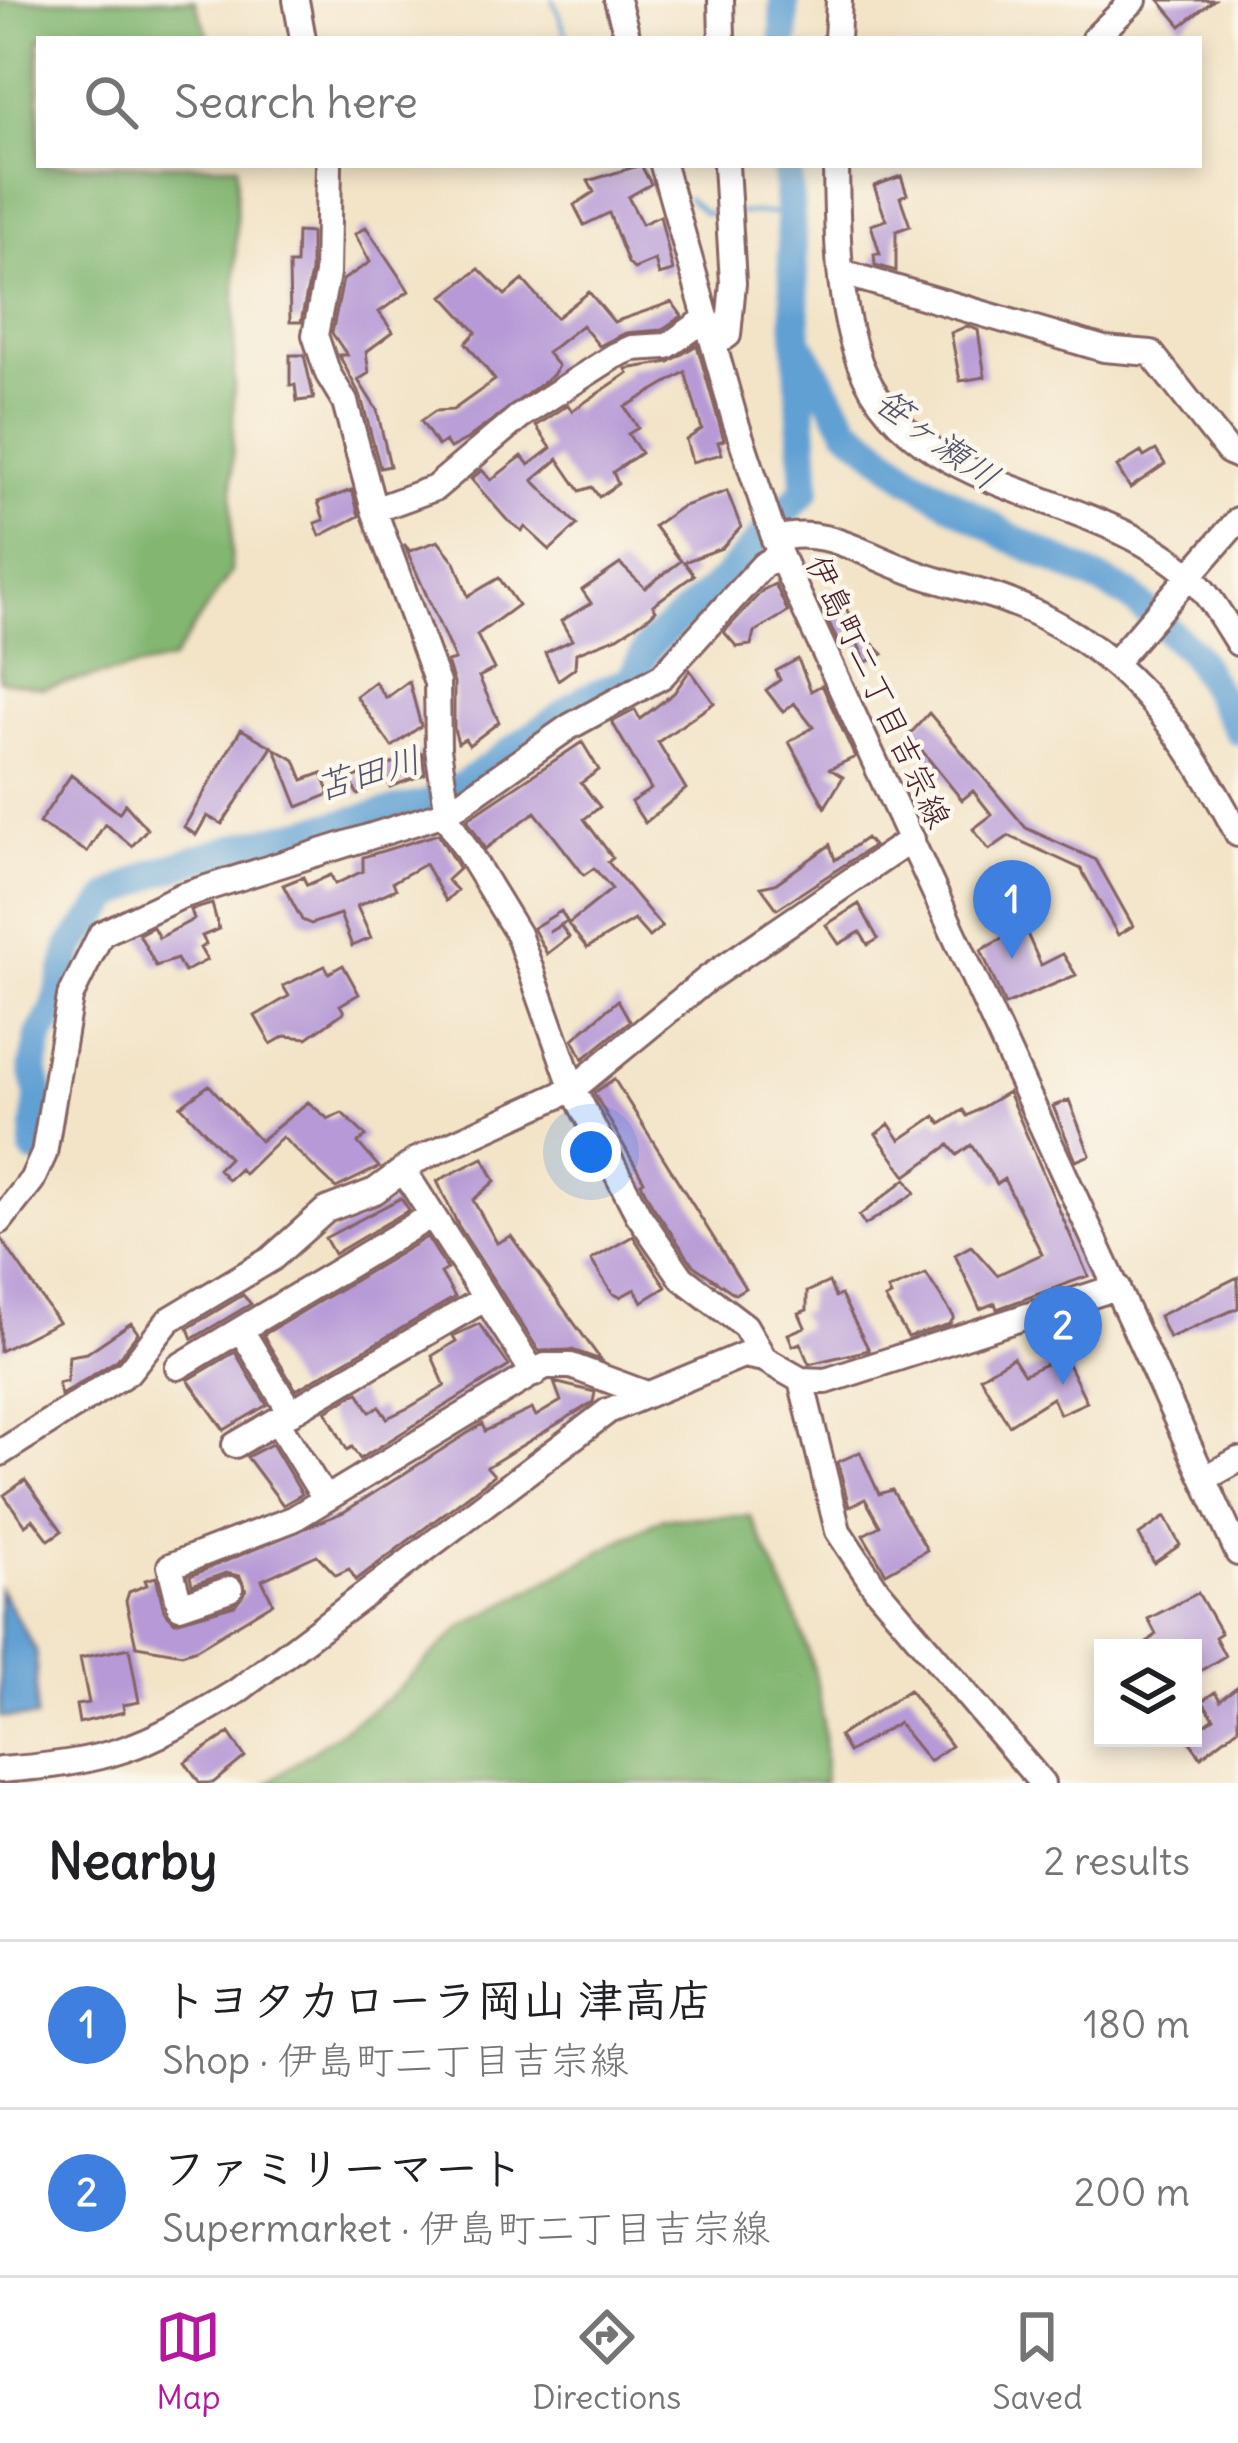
<!DOCTYPE html>
<meta charset="utf-8">
<style>
:root{--surface:#fff;--page:#f6f6f6;--text:#202124;--muted:#757577;--line:#e0e0e0;--accent:#b5179e}
body{margin:0;font-family:Delius,"Klee One",sans-serif;background:var(--page);color:var(--text)}
.controls{position:absolute;right:36px;bottom:36px;display:grid;overflow:hidden;border-radius:0px;box-shadow:0 6px 18px #0003}
.controls button{width:108px;height:108px;display:grid;place-items:center;padding:0;border:0;border-bottom:3px solid var(--line);background:var(--surface);color:var(--text);font:60px sans-serif}
.you{position:absolute;left:591px;top:1152px;width:42px;height:42px;margin:-30px;border:9px solid #fff;border-radius:50%;background:#1a73e8;box-shadow:0 0 0 18px #1a73e833}
.badge{display:grid;place-items:center;width:78px;height:78px;border-radius:50%;background:var(--accent);color:#fff;font-size:39px;font-weight:700}
.pin{position:absolute;translate:-50% -99px;filter:drop-shadow(0 3px 6px #0008)}
.pin::after{content:'';position:absolute;top:63px;width:42px;height:36px;background:inherit;clip-path:polygon(0 0,100% 0,50% 100%)}
.list{margin:0;padding:0;list-style:none}
h2{display:flex;justify-content:space-between;align-items:center;height:156px;margin:0;padding:0 48px;font-size:51px}
h2 small{font-size:39px;font-weight:400;color:var(--muted)}
.list li{display:grid;grid-template-columns:78px 1fr auto;gap:36px;align-items:center;box-sizing:border-box;height:168px;padding:0 48px;border-top:3px solid var(--line)}
.list b{display:block;font-size:45px;white-space:nowrap}
.list p{margin:0;font-size:39px;white-space:nowrap;color:var(--muted)}
.list em{font-size:39px;font-style:normal;color:var(--muted)}
.icon{flex:none;width:66px;height:66px;fill:none;stroke:currentColor;stroke-width:2;stroke-linecap:round;stroke-linejoin:round}
.map{position:relative;flex:none;width:1238px;height:1783px;overflow:hidden}
.search{position:absolute;background:var(--surface);box-shadow:0 6px 18px #0003;left:36px;right:36px;top:36px;height:132px;display:flex;align-items:center;gap:30px;box-sizing:border-box;padding:0 42px;border-radius:0px;color:var(--muted);font-size:45px}
.sheet{height:492px;background:var(--surface)}
nav{display:flex;justify-content:space-around;align-items:center;box-sizing:border-box;height:168px;border-top:3px solid var(--line);background:var(--surface);font-size:33px;color:var(--muted)}
nav a{display:grid;justify-items:center;gap:6px}
nav .on{color:var(--accent)}
.map>svg:first-child{display:block}
.forest{fill:#82b671;stroke:#666a4e;stroke-width:3}
.water{fill:#60a0d3;stroke:#55607f;stroke-width:3}
.lines{fill:none;stroke-linecap:round;stroke-linejoin:round}
.stream{stroke:#60a0d3;stroke-width:4.5}
.river{stroke:#60a0d3;stroke-width:30}
.building{fill:#b699d6}
.minor-casing{stroke:#856462;stroke-width:30}
.minor{stroke:#fff;stroke-width:24}
.labels{text-anchor:middle;dominant-baseline:central;stroke-width:9;stroke-linejoin:round;paint-order:stroke}
.street-label{font-size:33px;fill:#4a1f2b;stroke:#fbf7ec}
.water-label{font-size:36px;font-style:italic;fill:#53536e;stroke:#fbf7ec}
</style>
<div class="map">
<svg width="1238" height="1783" viewBox="0 0 1238 1783">
<rect width="100%" height="100%" fill="#fbf7ec"/>
<filter id="ink" filterUnits="userSpaceOnUse"><feTurbulence type="fractalNoise" baseFrequency=".00833" numOctaves="2"/><feDisplacementMap in="SourceGraphic" scale="24" xChannelSelector="R" yChannelSelector="G"/><feConvolveMatrix kernelMatrix="1 2 1 2 8 2 1 2 1" color-interpolation-filters="sRGB"/></filter>
<filter id="wash" filterUnits="userSpaceOnUse"><feTurbulence type="fractalNoise" baseFrequency=".004" numOctaves="4" result="noise"/><feDisplacementMap in="SourceGraphic" scale="48" xChannelSelector="R" yChannelSelector="G"/><feGaussianBlur stdDeviation="2.7" result="paint"/><feColorMatrix in="noise" values="0 0 0 0 0 0 0 0 0 0 0 0 0 0 0 0 0 1.4 0 .05"/><feComposite in="paint" operator="in"/></filter>
<g filter="url(#wash)">
<rect width="100%" height="100%" fill="#f3e4c8"/>
<path class="forest" d="M0,0H194L210,39H39V165H237L231,572L172,660L42,688L0,680Z
M750,1516C794,1609 831,1676 824,1783H267L389,1697L462,1627L662,1518Z"/>
<path class="water" d="M0,1589L36,1651V1718L0,1717Z"/>
<g class="lines">
<path class="stream" d="M553,0L568,39
M688,198L705,213H713
M740,213H788"/>
<path class="river" d="M784,0V39
M803,350L847,427L910,478L1009,537L1129,595L1193,653L1238,730
M34,1149L39,1093L33,1069L40,1035L55,1010L71,947L112,896L155,873L239,847L427,804L461,787L587,698L631,680L650,644L724,580L806,489L787,165"/>
</g>
<g id="blocks">
<path class="building" d="M1159,0H1214L1181,26Z
M641,165L651,184L628,197L642,224L660,216L673,271L659,275L655,260L634,269L628,263L609,213L584,225L574,205L594,192L588,181Z
M901,176L907,194L900,197L910,226L896,231V271L875,265L874,254H880L871,225L886,220L874,186Z
M366,227L409,291L379,312L393,332L366,352L369,373L358,380L377,410L390,466L380,468L361,397L339,355H347L332,333L343,280L370,262L355,234Z
M297,232L311,233V272L301,322H290L289,264H296Z
M479,269L505,295L523,280L556,318L589,292L614,322L672,302L682,316L661,330L626,333L599,346L582,325L547,353L558,366L553,375L467,439L450,448L445,441L438,446L421,421L435,411L453,410L495,380L466,343L476,332L443,296Z
M967,326L978,330L985,377L960,381L951,333Z
M697,345L724,440L718,442L722,454L692,462L686,440L702,429L685,372L625,407L638,428L628,434L641,453L613,472L618,484L599,497L592,487L580,491L558,459L533,480L577,525L550,550L525,527L522,531L507,520L471,479L482,470L491,480L522,456L529,465L551,448L536,426L568,405L572,411L628,373L626,369L669,362Z
M290,355H304L314,399L297,401L295,385H290Z
M1156,450L1165,464L1130,488L1117,467L1141,452L1144,457Z
M352,490L359,516L320,536L315,523L324,520L318,502Z
M727,491L741,527L722,548L684,562L694,575L653,605L656,610L650,616L618,637L576,653L575,668L558,680L545,653L572,640L561,621L591,603L582,590L620,564L645,588L681,561L654,526L681,507Z
M438,541L455,562L468,596L499,578L518,605L477,635L494,669L479,677L499,722L469,745L465,739L458,743L454,729V683L447,662L455,660L404,544L410,551Z
M775,584L788,612L754,632L751,645L737,647L724,632L763,590Z
M831,596L836,610L845,606L854,625L883,654L866,662L852,631L837,640L819,601Z
M798,659L811,691L822,685L855,757L830,769L843,777L825,807L789,742L813,727L794,703L783,712L766,690L780,680L776,671Z
M690,670L714,703L658,742L686,789L645,823L631,802L651,789L612,722L635,710L640,719L674,693Z
M409,681L421,726L392,747L356,696L375,682L386,698Z
M929,713L1026,828L1096,860L1133,926L1118,935L1081,869L1009,836L989,850L973,829L992,815L973,791L962,800L909,735Z
M241,729L272,747L222,824L207,816L196,835L184,827Z
M582,742L599,770L581,783L600,807L584,819L613,858L608,862L662,927L649,937L634,920L587,948L568,924L612,889L594,868L584,875L535,812L485,849L467,819Z
M275,749L295,760L303,780L322,773L330,794L298,807Z
M422,753L425,774L390,787L387,779L358,795L349,779Z
M71,775L119,813L125,804L147,829L132,846L105,824L87,852L39,823Z
M438,834L459,869L447,880L457,890L446,901L425,864L393,882L396,889L357,906L371,938L352,946L340,914L311,924L302,920L283,885L303,877L307,885L331,875L335,884L363,871V857Z
M866,838L873,846L777,909L761,887L775,884L830,845L835,860Z
M212,904L219,929L202,936L206,944L200,948L207,960L184,972L177,959L156,966L139,934L153,927L159,938L194,919L191,910Z
M859,904L878,939L868,945L860,932L839,944L826,925Z
M561,911L567,921L549,932L561,926L569,937L547,954L533,928Z
M1024,927L1041,965L1063,954L1076,975L1005,1005L981,950Z
M343,965L359,994L340,1005L344,1012L307,1038L285,1036L271,1044L255,1016L289,996L283,986L325,966L329,973Z
M618,1000L630,1021L583,1059L573,1039Z
M614,1079L745,1288L735,1294L694,1266L652,1205L641,1183L644,1181L594,1093Z
M209,1085L260,1141L308,1102L328,1119L342,1113L366,1136L358,1143L379,1167L336,1188L282,1137L244,1174L240,1169L228,1180L218,1169L229,1158L181,1106Z
M1008,1092L1088,1276L997,1309L995,1303L980,1309L955,1255L971,1246L997,1275L1042,1254L1004,1179L997,1184L971,1145L957,1155L949,1145L906,1176L876,1134L889,1124L900,1140L935,1116L941,1124L963,1110L967,1116Z
M1069,1100L1090,1155L1076,1161L1053,1106Z
M483,1158L495,1181L473,1200L497,1243L511,1236L601,1360L572,1350L539,1351L458,1225L437,1181Z
M906,1179L915,1193L865,1225L859,1216Z
M401,1198L409,1210L334,1254L325,1238Z
M633,1236L666,1287L642,1302L635,1289L620,1297L612,1293L591,1260Z
M0,1237L58,1322L0,1351Z
M427,1237L447,1269L441,1273L455,1297L296,1390L263,1335Z
M926,1274L954,1317L950,1324L908,1337L885,1299L891,1296L888,1290Z
M1238,1277V1308L1169,1338L1159,1316Z
M829,1282L835,1297L841,1295L869,1350L809,1364L800,1343L793,1346L788,1334L805,1327L799,1313L807,1310V1292Z
M243,1295L251,1304L192,1339L188,1328Z
M131,1323L138,1333L117,1360L61,1395L58,1383L67,1381L69,1356L87,1353Z
M479,1324L509,1366L360,1459L352,1447L347,1450L326,1411L358,1392L370,1412L379,1407L387,1418L410,1407L445,1386L432,1356L456,1341L453,1336Z
M235,1352L267,1405L224,1430L188,1380Z
M1064,1356L1087,1402L1060,1414L1052,1398L1009,1425L980,1377L1013,1357L1024,1374Z
M554,1382L595,1392L593,1402L487,1467L494,1475L486,1482L356,1580L349,1569L336,1575L317,1555L262,1580L273,1603L197,1649L182,1654L136,1646L126,1601L129,1592L147,1585L145,1580L156,1577L164,1611L175,1622L235,1605L246,1591L240,1576L226,1573L192,1585L190,1576L344,1512L482,1424L485,1431L532,1409L536,1416L561,1401Z
M272,1444L302,1494L283,1505L247,1457Z
M860,1452L879,1494L892,1490L927,1550L886,1573L863,1535L880,1526L865,1499L849,1507L838,1462Z
M25,1480L62,1531L49,1540L33,1519L25,1525L4,1495Z
M1165,1517L1180,1545L1154,1563L1139,1535Z
M1198,1593L1221,1633L1215,1637L1225,1656L1193,1675V1648H1142L1156,1634L1148,1619Z
M129,1648L139,1702L123,1705L124,1712L79,1723L76,1705L89,1703L80,1658Z
M1238,1686V1728L1201,1757L1187,1738L1214,1718L1202,1701L1215,1692L1220,1700Z
M909,1690L951,1746L929,1761L898,1723L848,1752L839,1736Z
M229,1733L245,1757L213,1783H200L185,1762Z"/>
</g>
</g>
<g filter="url(#ink)">
<use href="#blocks" fill-opacity="0" stroke="#856462" stroke-width="3"/>
<g class="lines">
<g class="minor-casing">
<path id="minor" d="M296,0L303,39
M617,0L628,39
M721,0L722,39
M837,39L839,0
M1094,39L1134,0
M329,165L327,274L315,335L328,374L345,402L374,510L437,683L438,749L449,821L518,934L573,1089L638,1214L682,1278L745,1326L764,1359
M663,165L735,420L780,555L1238,1553
M836,165C837,229 837,304 860,364C913,498 1095,488 1190,576C1209,594 1224,621 1238,643
M843,273L1104,349L1151,353L1228,451L1238,456
M714,345L728,335L733,283L726,165
M374,510L435,488L519,417L614,356L632,348L667,346L706,319
M774,540C820,524 862,553 905,569C936,582 970,588 1002,599C1119,641 1183,729 1238,834
M1113,664L1238,520
M404,1171L534,1374
M0,1221L32,1180L44,1154L70,997L101,934L181,896L448,812L569,727L662,676L763,565L780,555
M241,1330L291,1413
M178,1367L432,1215
M801,1380L838,1531L875,1587L1042,1783
M277,1421L325,1499
M235,1445L486,1298
M0,1453L128,1372L169,1320L271,1259L326,1210L375,1191L417,1160L573,1089L707,979L912,839
M1204,1479L1238,1460
M230,1589L180,1606L170,1566L293,1519L545,1366H571L644,1393
M0,1770C110,1762 142,1749 236,1692L608,1411L743,1355L764,1359L801,1380L826,1381L1117,1287"/>
</g>
<use href="#minor" class="minor"/>
</g>
</g>
<g class="labels">
<g class="street-label">
<text transform="translate(879 691) rotate(65)">伊島町二丁目吉宗線</text>
</g>
<g class="water-label">
<text transform="translate(937 439) rotate(36)">笹ヶ瀬川</text>
<text transform="translate(368 773) rotate(-16)">苫田川</text>
</g>
</g>
</svg>
<div class="controls">
<button><svg class="icon" aria-label="layers" viewBox="0 0 24 24"><path d="M12 4l9 5-9 5-9-5zM3 14l9 5 9-5"/></svg></button>
</div>
<div class="you"></div>
<div class="pin badge" style="left:1012px;top:959px;background:#3f7fe0">1</div>
<div class="pin badge" style="left:1063px;top:1385px;background:#3f7fe0">2</div>
<div class="search"><svg class="icon" aria-label="search" viewBox="0 0 24 24"><circle cx="10" cy="10" r="6"/><path d="M15 15l6 6"/></svg>Search here</div>
</div>
<section class="sheet">
<h2>Nearby<small>2 results</small></h2>
<ul class="list">
<li><span class="badge" style="background:#3f7fe0">1</span><div><b>トヨタカローラ岡山 津高店</b><p>Shop · 伊島町二丁目吉宗線</p></div><em>180 m</em></li>
<li><span class="badge" style="background:#3f7fe0">2</span><div><b>ファミリーマート</b><p>Supermarket · 伊島町二丁目吉宗線</p></div><em>200 m</em></li>
</ul>
</section>
<nav>
<a class="on"><svg class="icon" aria-label="map" viewBox="0 0 24 24"><path d="M3 6l6-2 6 2 6-2v14l-6 2-6-2-6 2zM9 4v14M15 6v14"/></svg>Map</a>
<a><svg class="icon" aria-label="directions" viewBox="0 0 24 24"><path d="M12 3l9 9-9 9-9-9zM9 14v-3h6M13 9l2 2-2 2"/></svg>Directions</a>
<a><svg class="icon" aria-label="saved" viewBox="0 0 24 24"><path d="M7 4h10v16l-5-4-5 4z"/></svg>Saved</a>
</nav>
